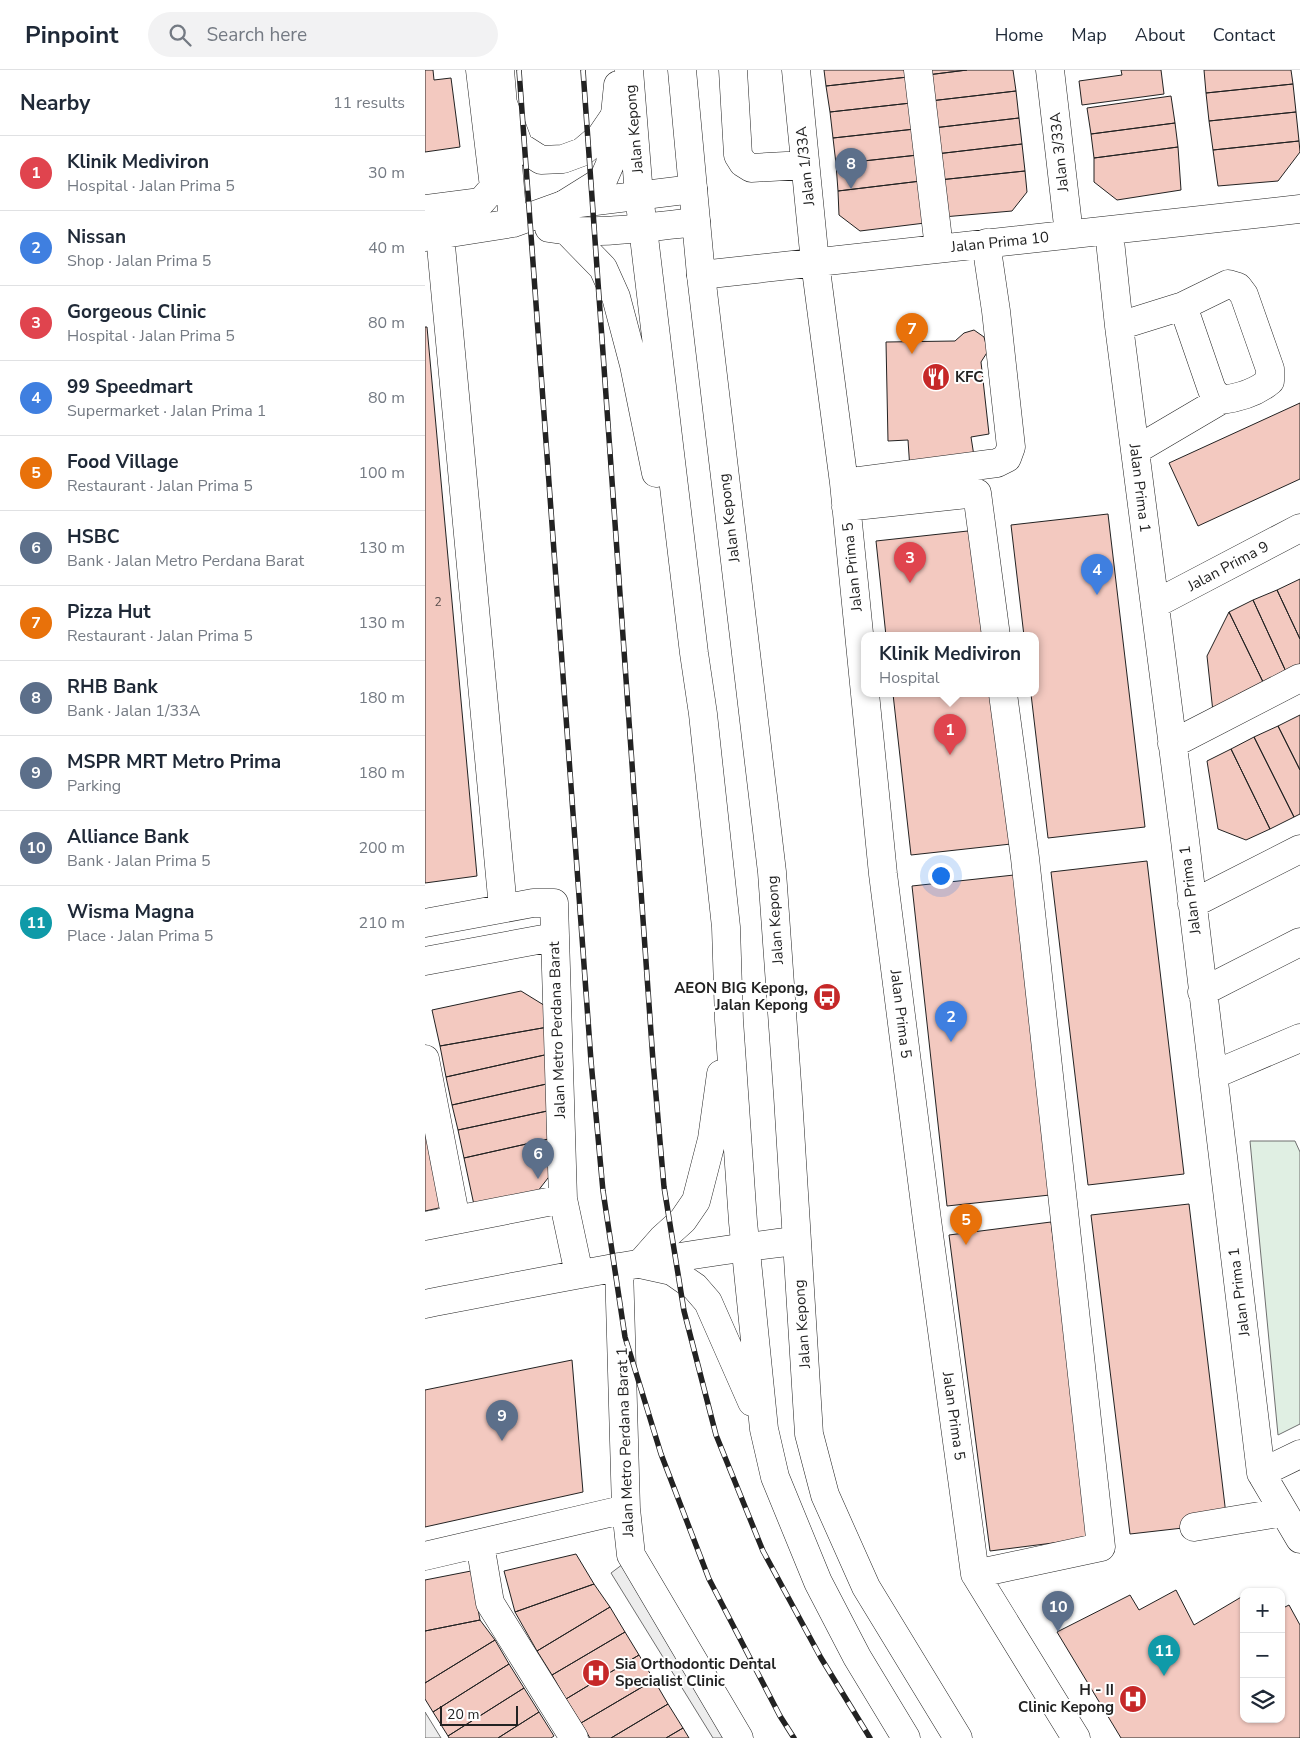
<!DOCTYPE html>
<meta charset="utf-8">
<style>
:root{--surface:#fff;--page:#f2f2f3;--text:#1f2937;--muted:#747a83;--line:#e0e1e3;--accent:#1a73e8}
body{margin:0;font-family:"Nunito Sans",sans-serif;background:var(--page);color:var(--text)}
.controls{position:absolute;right:15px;bottom:15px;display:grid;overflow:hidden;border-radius:10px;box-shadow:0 1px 4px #0004}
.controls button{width:45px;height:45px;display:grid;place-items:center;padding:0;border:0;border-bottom:1px solid var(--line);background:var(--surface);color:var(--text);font:25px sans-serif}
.scale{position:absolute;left:15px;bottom:12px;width:78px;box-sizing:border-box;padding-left:5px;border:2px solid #222;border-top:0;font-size:14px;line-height:18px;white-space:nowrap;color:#222;-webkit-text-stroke:4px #fff;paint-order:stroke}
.you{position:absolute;left:515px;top:805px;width:18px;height:18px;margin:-12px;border:4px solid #fff;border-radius:50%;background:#1a73e8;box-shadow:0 0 0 8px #1a73e833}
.badge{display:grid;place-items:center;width:32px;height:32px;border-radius:50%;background:var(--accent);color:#fff;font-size:16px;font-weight:700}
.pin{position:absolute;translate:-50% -41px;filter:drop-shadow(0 1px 2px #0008)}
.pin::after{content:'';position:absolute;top:26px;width:18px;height:15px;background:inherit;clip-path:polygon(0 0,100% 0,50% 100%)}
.popup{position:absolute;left:436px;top:562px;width:178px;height:65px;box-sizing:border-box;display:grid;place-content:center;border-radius:10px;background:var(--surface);filter:drop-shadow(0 1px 4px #0005);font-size:16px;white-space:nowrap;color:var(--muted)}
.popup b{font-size:19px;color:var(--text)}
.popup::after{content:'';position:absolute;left:50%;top:100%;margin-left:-10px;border:10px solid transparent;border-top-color:var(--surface)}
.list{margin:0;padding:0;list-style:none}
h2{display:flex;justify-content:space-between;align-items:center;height:65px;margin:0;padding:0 20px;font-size:21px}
h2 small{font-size:16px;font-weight:400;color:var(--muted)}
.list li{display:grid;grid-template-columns:32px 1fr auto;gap:15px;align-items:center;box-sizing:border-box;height:75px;padding:0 20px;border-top:1px solid var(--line)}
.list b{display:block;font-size:19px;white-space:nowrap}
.list p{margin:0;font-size:16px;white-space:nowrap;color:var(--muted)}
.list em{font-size:16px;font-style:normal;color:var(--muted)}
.icon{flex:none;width:28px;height:28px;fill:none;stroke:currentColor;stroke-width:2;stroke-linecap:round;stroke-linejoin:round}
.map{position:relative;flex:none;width:875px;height:1668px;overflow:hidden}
header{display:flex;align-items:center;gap:30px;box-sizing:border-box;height:70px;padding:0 25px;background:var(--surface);border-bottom:1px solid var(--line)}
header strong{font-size:24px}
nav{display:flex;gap:28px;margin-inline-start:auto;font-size:18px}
.search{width:350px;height:45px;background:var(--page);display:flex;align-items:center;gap:12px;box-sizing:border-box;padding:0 18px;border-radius:28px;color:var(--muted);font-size:19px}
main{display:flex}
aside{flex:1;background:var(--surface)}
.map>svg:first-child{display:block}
.green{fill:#e0efe3;stroke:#6f6f6f}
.parking{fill:#ededed;stroke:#6f6f6f}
.building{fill:#f3c9c0;stroke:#222}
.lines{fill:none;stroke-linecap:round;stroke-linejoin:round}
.minor-casing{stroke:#222;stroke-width:29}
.major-casing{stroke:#222;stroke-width:29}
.minor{stroke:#fff;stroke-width:28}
.major{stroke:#fff;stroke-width:28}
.rail-casing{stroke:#222;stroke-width:5.5}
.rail{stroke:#fff;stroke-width:4;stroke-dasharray:11;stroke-linecap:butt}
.labels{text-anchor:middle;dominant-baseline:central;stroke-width:4;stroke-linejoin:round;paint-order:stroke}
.number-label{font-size:12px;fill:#564c4a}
.street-label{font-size:15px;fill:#222;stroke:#fff}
.poi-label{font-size:15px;font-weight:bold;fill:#222;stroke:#fff;text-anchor:start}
</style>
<header>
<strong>Pinpoint</strong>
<div class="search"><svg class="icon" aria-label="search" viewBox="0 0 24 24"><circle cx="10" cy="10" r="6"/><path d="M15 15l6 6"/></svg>Search here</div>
<nav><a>Home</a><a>Map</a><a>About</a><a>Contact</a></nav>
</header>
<main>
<aside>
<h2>Nearby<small>11 results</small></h2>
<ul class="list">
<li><span class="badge" style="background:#e0444e">1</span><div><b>Klinik Mediviron</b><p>Hospital · Jalan Prima 5</p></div><em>30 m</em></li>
<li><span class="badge" style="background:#3f7fe0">2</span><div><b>Nissan</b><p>Shop · Jalan Prima 5</p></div><em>40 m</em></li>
<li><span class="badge" style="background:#e0444e">3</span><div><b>Gorgeous Clinic</b><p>Hospital · Jalan Prima 5</p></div><em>80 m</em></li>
<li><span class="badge" style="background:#3f7fe0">4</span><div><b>99 Speedmart</b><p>Supermarket · Jalan Prima 1</p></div><em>80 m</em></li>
<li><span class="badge" style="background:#e8710a">5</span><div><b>Food Village</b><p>Restaurant · Jalan Prima 5</p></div><em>100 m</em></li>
<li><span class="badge" style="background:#5c6f8a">6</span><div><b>HSBC</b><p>Bank · Jalan Metro Perdana Barat</p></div><em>130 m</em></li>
<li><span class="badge" style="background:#e8710a">7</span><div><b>Pizza Hut</b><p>Restaurant · Jalan Prima 5</p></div><em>130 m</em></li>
<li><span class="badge" style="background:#5c6f8a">8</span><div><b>RHB Bank</b><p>Bank · Jalan 1/33A</p></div><em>180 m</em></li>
<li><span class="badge" style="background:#5c6f8a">9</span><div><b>MSPR MRT Metro Prima</b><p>Parking</p></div><em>180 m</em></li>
<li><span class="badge" style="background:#5c6f8a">10</span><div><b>Alliance Bank</b><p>Bank · Jalan Prima 5</p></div><em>200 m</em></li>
<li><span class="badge" style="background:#0f9aa8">11</span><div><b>Wisma Magna</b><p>Place · Jalan Prima 5</p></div><em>210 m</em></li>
</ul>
</aside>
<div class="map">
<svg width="875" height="1668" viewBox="0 0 875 1668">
<rect width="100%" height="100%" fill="#fff"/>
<path class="green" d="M825,1071H870L875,1082V1354L853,1365Z"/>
<path class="parking" d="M198,1494L306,1668H288L186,1503Z
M0,1642L16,1668H0Z"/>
<path class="building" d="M0,0H8L9,10L26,8L35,77L0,82Z
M399,0H483V7L401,16Z
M501,0H542L502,5Z
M542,0H588L591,21L505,31L502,5Z
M696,0H736L739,24L657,35L654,11L697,5Z
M779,0H866L868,14L781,23Z
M483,7L486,33L405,42L401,16Z
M868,14L871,42L784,51L781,23Z
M591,21L594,48L508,58L505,31Z
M746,26L750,53L666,64L662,38Z
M486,33L490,59L408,68L405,42Z
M871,42L874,71L788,80L784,51Z
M594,48L597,74L511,84L508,58Z
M750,53L753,77L669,88L666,64Z
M490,59L493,85L411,94L408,68Z
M874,71L875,82L853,111L793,116L788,80Z
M597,74L600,101L514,110L511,84Z
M753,77L756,120L692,130L669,112V88Z
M493,85L496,111L413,121L411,94Z
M600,101L602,122L587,141L518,147L514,110Z
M496,111L500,153L435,161L414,145L413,121Z
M0,257H2L52,806L0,813Z
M549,260L559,267L563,281L556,292L564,364L546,367L549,386L485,400L483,370L463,371L461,272L530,271L539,263Z
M875,333V409L773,456L744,393Z
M683,444L720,757L623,768L606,624H610V566H599L586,455Z
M552,460L563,566H461L451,471Z
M875,509V569L852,520Z
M852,520L875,569V600L863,606L828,530Z
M828,530L863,606L840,616L804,542Z
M804,542L840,616L788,642L782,586Z
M468,624H570L586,774L486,785Z
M875,645V700L853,656Z
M853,656L875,700V744L869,747L829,667Z
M829,667L869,747L845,759L806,679Z
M806,679L845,759L821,770L793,759L782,691Z
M722,791L759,1104L663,1115L626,802Z
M589,805L625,1125L522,1136L487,816Z
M96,921L122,937L123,957L15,976L7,940Z
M123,957L124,984L21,1007L15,976Z
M124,984L126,1013L27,1035L21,1007Z
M126,1013L127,1040L33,1060L27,1035Z
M127,1040L128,1068L39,1088L33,1060Z
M0,1053L18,1137L0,1141Z
M128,1068L130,1099L109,1126L49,1135L39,1088Z
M764,1134L802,1453L705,1464L666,1145Z
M626,1152L667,1468L565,1481L524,1165Z
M147,1290L158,1422L0,1457V1320Z
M151,1484L169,1514L90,1542L79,1501Z
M46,1501L55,1550L0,1561V1510Z
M169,1514L185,1537L112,1581L90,1542Z
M751,1520L769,1555L818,1526L819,1528V1649H856V1539L864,1535L875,1555V1668H696L632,1562L705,1525L714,1540Z
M185,1537L200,1562L127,1605L112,1581Z
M55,1550L70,1570L0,1613V1561Z
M200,1562L214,1585L141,1629L127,1605Z
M70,1570L84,1594L8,1642L0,1629V1613Z
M214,1585L229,1610L156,1653L141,1629Z
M84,1594L99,1618L23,1666L8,1642Z
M229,1610L243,1634L186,1668H165L156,1653Z
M99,1618L114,1642L73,1668H24L23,1666Z
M243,1634L258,1658L241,1668H186Z
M114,1642L129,1666L126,1668H73Z
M258,1658L264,1668H241Z"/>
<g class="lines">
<g class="minor-casing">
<path id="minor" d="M75,0L88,153
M308,0L313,85L318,93L326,98L380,95
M371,0L390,192L419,413L458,804L502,1150L550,1504L651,1668
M493,0L514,178
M625,0L644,164
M79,36L94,76L116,90L138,89L157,82L176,66L191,44
M0,139L56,132L69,117L55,0
M124,158C172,166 223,157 271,152
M684,161L694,256L760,770L836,1403L875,1469
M15,165L78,838
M0,167L88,153L138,135L268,119
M276,205L875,139
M694,256L758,236L803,214L813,217L819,225L845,299V311C832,322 813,328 796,330L787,320L758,236
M711,380L796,330
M419,413L572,393L582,388L586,377L571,241L561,173
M421,437L552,423L571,566
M730,534L875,458
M747,674L875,608
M767,834L875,779
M0,853L108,833H129L138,1129L154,1204
M0,891L129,867
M777,922L875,872
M0,989L31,1150
M788,1005L875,968
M0,1156L138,1129
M194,1197L201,1439L206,1485L314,1668
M0,1234C123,1210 247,1185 371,1171
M836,1403L875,1384
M769,1457L859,1442
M55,1474L65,1533L149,1668
M0,1486L201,1439
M550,1504L676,1477L600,788L578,624"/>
</g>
<g class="major-casing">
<path id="major" d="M204,0L214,125L269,583L278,644L301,857L304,950L318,1152L339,1359L350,1407L393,1512L432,1587L481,1668
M257,0L276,205L347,802L363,1027L384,1364L400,1425L441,1517L533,1668
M138,135L178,110L185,94L193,15
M142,161L178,198L191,227L209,295L231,403
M296,1004L287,1069L271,1131L258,1150L237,1169L215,1194L247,1201L270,1217L283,1232L327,1332"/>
</g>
<use href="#minor" class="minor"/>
<use href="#major" class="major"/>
<g class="rail-casing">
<path id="rail" d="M94,0L166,991L178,1121L200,1267L236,1384L284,1509L355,1646L369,1668
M158,0L228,991L239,1117L259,1241L291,1365L338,1481L396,1588L445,1668"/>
</g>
<use href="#rail" class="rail"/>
</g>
<defs>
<g id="restaurant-disc" transform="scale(1.4375)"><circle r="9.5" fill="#c62828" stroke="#fff"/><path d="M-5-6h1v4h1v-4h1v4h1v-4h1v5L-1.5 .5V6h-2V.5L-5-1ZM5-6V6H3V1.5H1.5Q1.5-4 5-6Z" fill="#fff"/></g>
<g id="bus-disc" transform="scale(1.4375)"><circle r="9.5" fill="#c62828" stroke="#fff"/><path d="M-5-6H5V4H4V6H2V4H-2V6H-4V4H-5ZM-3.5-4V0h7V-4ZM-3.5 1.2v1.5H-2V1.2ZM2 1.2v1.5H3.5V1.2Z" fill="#fff"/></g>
<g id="hospital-disc" transform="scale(1.4375)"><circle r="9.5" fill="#c62828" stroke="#fff"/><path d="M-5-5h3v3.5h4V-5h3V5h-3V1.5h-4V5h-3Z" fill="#fff"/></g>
</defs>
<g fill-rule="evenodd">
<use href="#restaurant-disc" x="511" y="307"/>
<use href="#bus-disc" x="402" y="927"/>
<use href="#hospital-disc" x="171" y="1603"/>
<use href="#hospital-disc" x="708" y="1629"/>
</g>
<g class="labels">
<g class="number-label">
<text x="13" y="532">2</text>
</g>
<g class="street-label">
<text transform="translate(209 59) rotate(-95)">Jalan Kepong</text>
<text transform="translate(634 82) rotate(-96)">Jalan 3/33A</text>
<text transform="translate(380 96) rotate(-96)">Jalan 1/33A</text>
<text transform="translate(575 172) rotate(-6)">Jalan Prima 10</text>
<text transform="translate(715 418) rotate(83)">Jalan Prima 1</text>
<text transform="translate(304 448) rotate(-97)">Jalan Kepong</text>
<text transform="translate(803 496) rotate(-28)">Jalan Prima 9</text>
<text transform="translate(427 497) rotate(-96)">Jalan Prima 5</text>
<text transform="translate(765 820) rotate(-97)">Jalan Prima 1</text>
<text transform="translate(350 850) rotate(-94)">Jalan Kepong</text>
<text transform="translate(476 944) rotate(83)">Jalan Prima 5</text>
<text transform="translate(132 960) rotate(-92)">Jalan Metro Perdana Barat</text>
<text transform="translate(814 1222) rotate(-97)">Jalan Prima 1</text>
<text transform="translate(377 1254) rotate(-94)">Jalan Kepong</text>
<text transform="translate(529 1346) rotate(82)">Jalan Prima 5</text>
<text transform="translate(200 1372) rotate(-92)">Jalan Metro Perdana Barat 1</text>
</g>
<g class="poi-label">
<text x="530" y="307">KFC</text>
<text x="383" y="918" text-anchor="end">AEON BIG Kepong,<tspan x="383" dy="17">Jalan Kepong</tspan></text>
<text x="190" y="1594">Sia Orthodontic Dental<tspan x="190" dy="17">Specialist Clinic</tspan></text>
<text x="689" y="1620" text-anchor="end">H - II<tspan x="689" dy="17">Clinic Kepong</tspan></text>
</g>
</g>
</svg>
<div class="controls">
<button>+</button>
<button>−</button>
<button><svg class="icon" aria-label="layers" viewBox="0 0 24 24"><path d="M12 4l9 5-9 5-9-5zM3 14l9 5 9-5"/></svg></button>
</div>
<div class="scale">20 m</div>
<div class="you"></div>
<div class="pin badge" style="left:525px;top:685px;background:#e0444e">1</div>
<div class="popup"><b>Klinik Mediviron</b>Hospital</div>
<div class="pin badge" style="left:526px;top:972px;background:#3f7fe0">2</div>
<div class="pin badge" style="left:485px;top:513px;background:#e0444e">3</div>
<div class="pin badge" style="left:672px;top:525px;background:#3f7fe0">4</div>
<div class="pin badge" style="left:541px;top:1175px;background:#e8710a">5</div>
<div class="pin badge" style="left:113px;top:1109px;background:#5c6f8a">6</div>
<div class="pin badge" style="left:487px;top:284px;background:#e8710a">7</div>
<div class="pin badge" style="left:426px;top:119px;background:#5c6f8a">8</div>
<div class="pin badge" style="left:77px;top:1371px;background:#5c6f8a">9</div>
<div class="pin badge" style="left:633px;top:1562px;background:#5c6f8a">10</div>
<div class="pin badge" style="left:739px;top:1606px;background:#0f9aa8">11</div>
</div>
</main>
